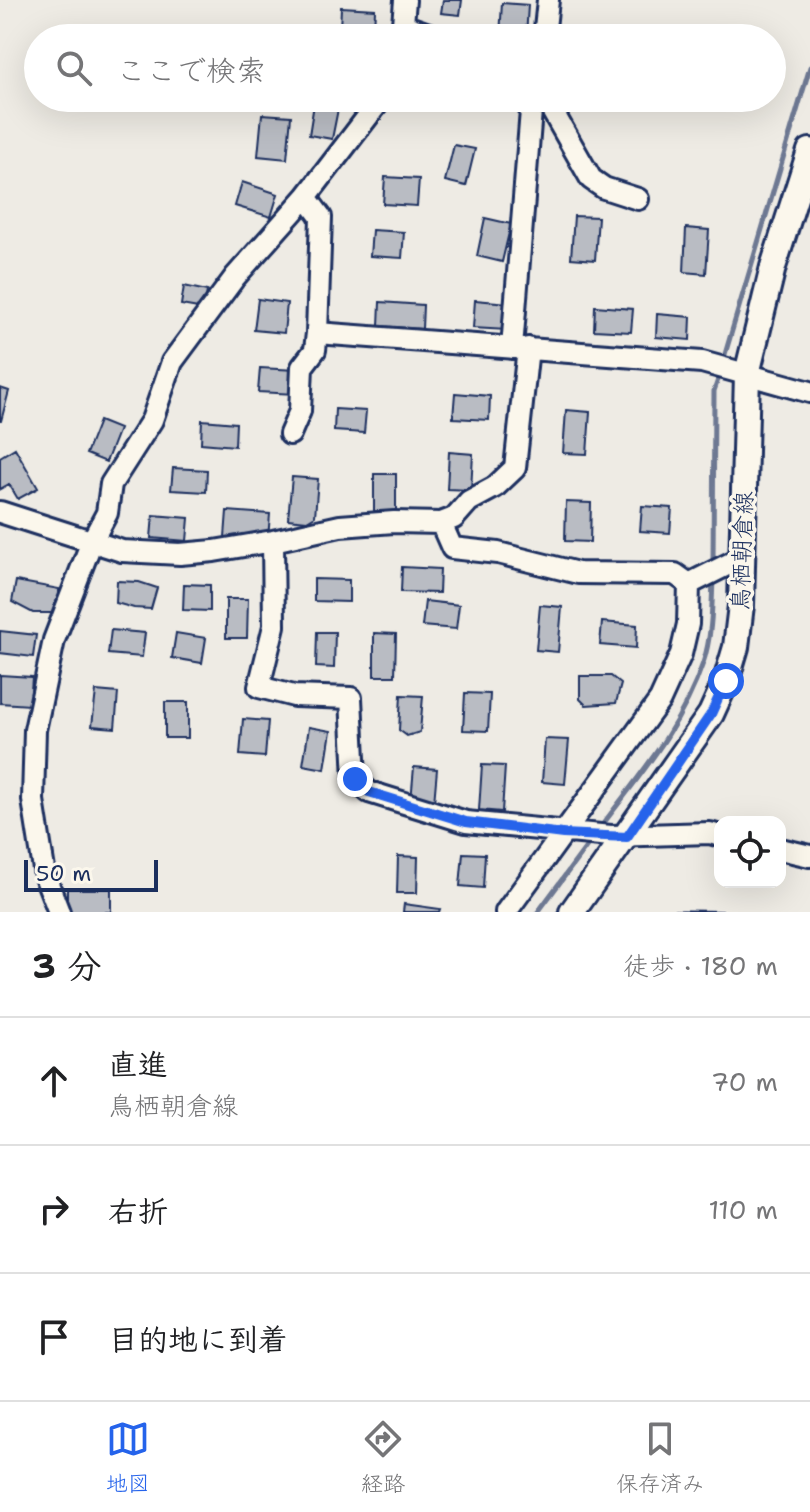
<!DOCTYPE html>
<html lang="ja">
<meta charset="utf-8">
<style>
:root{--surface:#fff;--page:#f2f2f2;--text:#202124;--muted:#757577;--line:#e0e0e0;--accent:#2563eb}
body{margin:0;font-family:"Shantell Sans","Klee One",sans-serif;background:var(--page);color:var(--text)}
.controls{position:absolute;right:24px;bottom:24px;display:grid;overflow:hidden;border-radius:16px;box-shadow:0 8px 32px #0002}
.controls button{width:72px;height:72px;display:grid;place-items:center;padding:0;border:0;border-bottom:2px solid var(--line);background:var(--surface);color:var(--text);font:40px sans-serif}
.scale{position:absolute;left:24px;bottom:20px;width:134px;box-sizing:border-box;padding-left:8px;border:4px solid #1b2f5e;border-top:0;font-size:22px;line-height:28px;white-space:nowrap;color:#1b2f5e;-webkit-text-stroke:6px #fbf7ec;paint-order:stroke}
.stop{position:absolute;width:24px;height:24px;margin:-18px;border:6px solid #2563eb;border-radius:50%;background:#fff}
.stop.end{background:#2563eb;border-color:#fff;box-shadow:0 2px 8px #0008}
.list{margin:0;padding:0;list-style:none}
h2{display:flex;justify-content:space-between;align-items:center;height:104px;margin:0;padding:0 32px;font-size:34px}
h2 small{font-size:26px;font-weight:400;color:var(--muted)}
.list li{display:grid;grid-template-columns:52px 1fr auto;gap:24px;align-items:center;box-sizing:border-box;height:128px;padding:0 32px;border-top:2px solid var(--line)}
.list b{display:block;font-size:30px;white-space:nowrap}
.list p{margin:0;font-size:26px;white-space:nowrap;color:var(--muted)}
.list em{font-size:26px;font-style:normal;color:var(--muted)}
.icon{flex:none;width:44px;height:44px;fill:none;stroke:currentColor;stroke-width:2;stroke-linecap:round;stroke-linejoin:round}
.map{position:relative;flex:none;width:810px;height:912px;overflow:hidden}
.search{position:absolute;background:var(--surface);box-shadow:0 8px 32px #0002;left:24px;right:24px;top:24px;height:88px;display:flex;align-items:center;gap:20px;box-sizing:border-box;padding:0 28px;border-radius:44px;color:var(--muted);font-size:30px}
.sheet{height:488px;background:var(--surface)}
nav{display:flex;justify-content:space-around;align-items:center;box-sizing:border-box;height:112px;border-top:2px solid var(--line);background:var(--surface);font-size:22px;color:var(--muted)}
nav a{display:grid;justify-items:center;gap:4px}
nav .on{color:var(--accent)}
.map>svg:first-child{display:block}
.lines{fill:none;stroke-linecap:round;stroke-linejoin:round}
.stream{stroke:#6d7892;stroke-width:5}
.building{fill:#b9bcc3;stroke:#1b2f5e;stroke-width:2}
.minor-casing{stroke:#1b2f5e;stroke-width:26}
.major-casing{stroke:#1b2f5e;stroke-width:30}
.minor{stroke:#fbf7ec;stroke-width:20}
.major{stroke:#fbf7ec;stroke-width:24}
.route{stroke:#2563eb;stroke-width:10}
.labels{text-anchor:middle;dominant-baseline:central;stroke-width:7;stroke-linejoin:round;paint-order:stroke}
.street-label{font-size:24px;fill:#1b2f5e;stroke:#fbf7ec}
</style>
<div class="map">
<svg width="810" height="912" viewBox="0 0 810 912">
<rect width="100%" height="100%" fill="#eeebe4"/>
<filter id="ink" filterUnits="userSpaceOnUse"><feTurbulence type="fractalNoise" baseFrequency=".0125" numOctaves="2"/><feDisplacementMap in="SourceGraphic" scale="16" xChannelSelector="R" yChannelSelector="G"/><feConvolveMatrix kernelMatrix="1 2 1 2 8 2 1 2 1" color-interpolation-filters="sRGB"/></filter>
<g filter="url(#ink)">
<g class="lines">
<path class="stream" d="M723,361L810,67
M713,568L714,391L721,371
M600,828C639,776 682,726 703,663C712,637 712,605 713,578
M538,912L592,839"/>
</g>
<path class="building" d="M443,0H462L460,15L441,13Z
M502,3L528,5L526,37L500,36Z
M341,7L375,9L374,32L340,30Z
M259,29L300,31L299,38H259Z
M314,104L338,109L332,139L309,135Z
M262,114L291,116L287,159L258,156Z
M454,145L475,149L466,186L445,181Z
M385,177L419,179L417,206L383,204Z
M242,182L278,194L271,217L235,206Z
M574,216L598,217L595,260L571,258Z
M485,218L511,224L502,262L477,256Z
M686,228L709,230L706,274L684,272Z
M372,230L404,232L402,258L370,256Z
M184,286L207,291L204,309L181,305Z
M258,299L287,303L284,333L254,330Z
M475,300L508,303L507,330L473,328Z
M380,302L423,305L422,329L379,326Z
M595,306L633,309L631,332L594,330Z
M657,314L691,317L690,340L656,337Z
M260,368L296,370L295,394L258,392Z
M0,388L9,391L1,421H0Z
M455,393L490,396L489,420L453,418Z
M335,409L366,411L364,433L334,431Z
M566,410L590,412L587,454L563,453Z
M202,420L236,423L235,446L201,443Z
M99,421L119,429L106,462L86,454Z
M15,448L38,488L18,499L9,484L0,489V457Z
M449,452L473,454L471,490L447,489Z
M173,468L207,470L206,492L171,490Z
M374,474H396V511H374Z
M292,477L318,479L315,516L307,521L288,519Z
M566,502L591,503L590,542L565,541Z
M642,506L672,508L670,533L640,531Z
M227,511L270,514L268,539L225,537Z
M153,515L189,518L187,541L151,538Z
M402,567L440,569L439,593L401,592Z
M314,579L349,580V602L314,601Z
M16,581L59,589V613H33L12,602Z
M117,581L139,582L157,588L151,609L134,608L116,603Z
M184,584L210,585V611L183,610Z
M226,599H248L247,638H226Z
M425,601L459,605L456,629L422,626Z
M540,605L562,607L558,652L536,650Z
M602,622L637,625L636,648L600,645Z
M111,630L145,633L142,657L108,654Z
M0,631L36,635L33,657L0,653Z
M317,632H335L334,668L316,667Z
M176,633L206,638L202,663L172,658Z
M374,633L396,634L395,676H374Z
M0,675L32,677L30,705L0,703Z
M580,676H611L621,684L616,703L586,705L580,699Z
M96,691L118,693L115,728L92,726Z
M465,693L490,694L488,731L463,730Z
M401,695L423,696L420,732L407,736L399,730Z
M165,702H188V738H165Z
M243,719L268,721L265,757L240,755Z
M309,727L331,731L325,769L303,765Z
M545,739L569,740L565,784L542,782Z
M482,765L505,766L502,812L479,810Z
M414,767L437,769L434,803L411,801Z
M463,853L485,854L483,888L460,886Z
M398,856L418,857L417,893H397Z
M67,889H111V912H67Z
M404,904L440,909L439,912H403Z
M653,910L722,911V912H653Z"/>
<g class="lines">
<g class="minor-casing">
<path id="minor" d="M403,25L440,38
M402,36L405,0
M544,38L548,0
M545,98L591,179L604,188L638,199
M306,197L321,217L317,333L702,362L810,392
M512,348L532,98
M290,434L300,411L302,367L315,350L317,333
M0,512L122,551L180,554L214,551L273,541L340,526L394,522L441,523L454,518L469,501L495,487L515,468L528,348
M441,523L452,548L498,553L578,573L675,574L689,584
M273,541L274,626L259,687L294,696L351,698L355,779L369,792L466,822L611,836L710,833L720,836
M689,584L743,557
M780,849L810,856
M59,912L45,876L33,800L35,730L54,640L92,541L107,513L111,484L152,420L172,362L235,277L306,197L382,98
M506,912L660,700L681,654L688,624L689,584"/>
</g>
<g class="major-casing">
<path id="major" d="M572,912L711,714L726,681L736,647L741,605L747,374L773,267L810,151"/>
</g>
<use href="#minor" class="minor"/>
<use href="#major" class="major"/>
</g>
</g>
<g class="lines" filter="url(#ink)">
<path class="route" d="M355,779L369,792L466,822L563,834L627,837L711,714L726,681"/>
</g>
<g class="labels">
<g class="street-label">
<text transform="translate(742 551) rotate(-88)">鳥栖朝倉線</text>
</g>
</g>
</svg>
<div class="controls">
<button><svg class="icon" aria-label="locate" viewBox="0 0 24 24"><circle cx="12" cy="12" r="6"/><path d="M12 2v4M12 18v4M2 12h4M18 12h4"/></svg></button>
</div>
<div class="scale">50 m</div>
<div class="stop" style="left:726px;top:681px"></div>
<div class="stop end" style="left:355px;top:779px"></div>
<div class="search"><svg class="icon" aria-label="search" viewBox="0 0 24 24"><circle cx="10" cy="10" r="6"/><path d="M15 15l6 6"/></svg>ここで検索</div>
</div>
<section class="sheet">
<h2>3 分<small>徒歩 · 180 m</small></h2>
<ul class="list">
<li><svg class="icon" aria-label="ahead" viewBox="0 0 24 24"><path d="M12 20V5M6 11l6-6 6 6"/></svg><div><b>直進</b><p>鳥栖朝倉線</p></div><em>70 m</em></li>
<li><svg class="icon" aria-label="right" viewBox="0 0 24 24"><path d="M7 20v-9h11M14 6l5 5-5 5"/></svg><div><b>右折</b></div><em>110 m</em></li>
<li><svg class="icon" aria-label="arrive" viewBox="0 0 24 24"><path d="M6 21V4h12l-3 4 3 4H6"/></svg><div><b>目的地に到着</b></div></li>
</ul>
</section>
<nav>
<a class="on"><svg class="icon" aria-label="map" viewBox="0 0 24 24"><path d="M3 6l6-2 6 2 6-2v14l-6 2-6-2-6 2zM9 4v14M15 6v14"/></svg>地図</a>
<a><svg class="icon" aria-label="directions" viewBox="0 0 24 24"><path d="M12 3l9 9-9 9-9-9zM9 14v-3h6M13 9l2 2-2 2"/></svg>経路</a>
<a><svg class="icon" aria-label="saved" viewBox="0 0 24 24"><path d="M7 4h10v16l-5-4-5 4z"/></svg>保存済み</a>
</nav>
